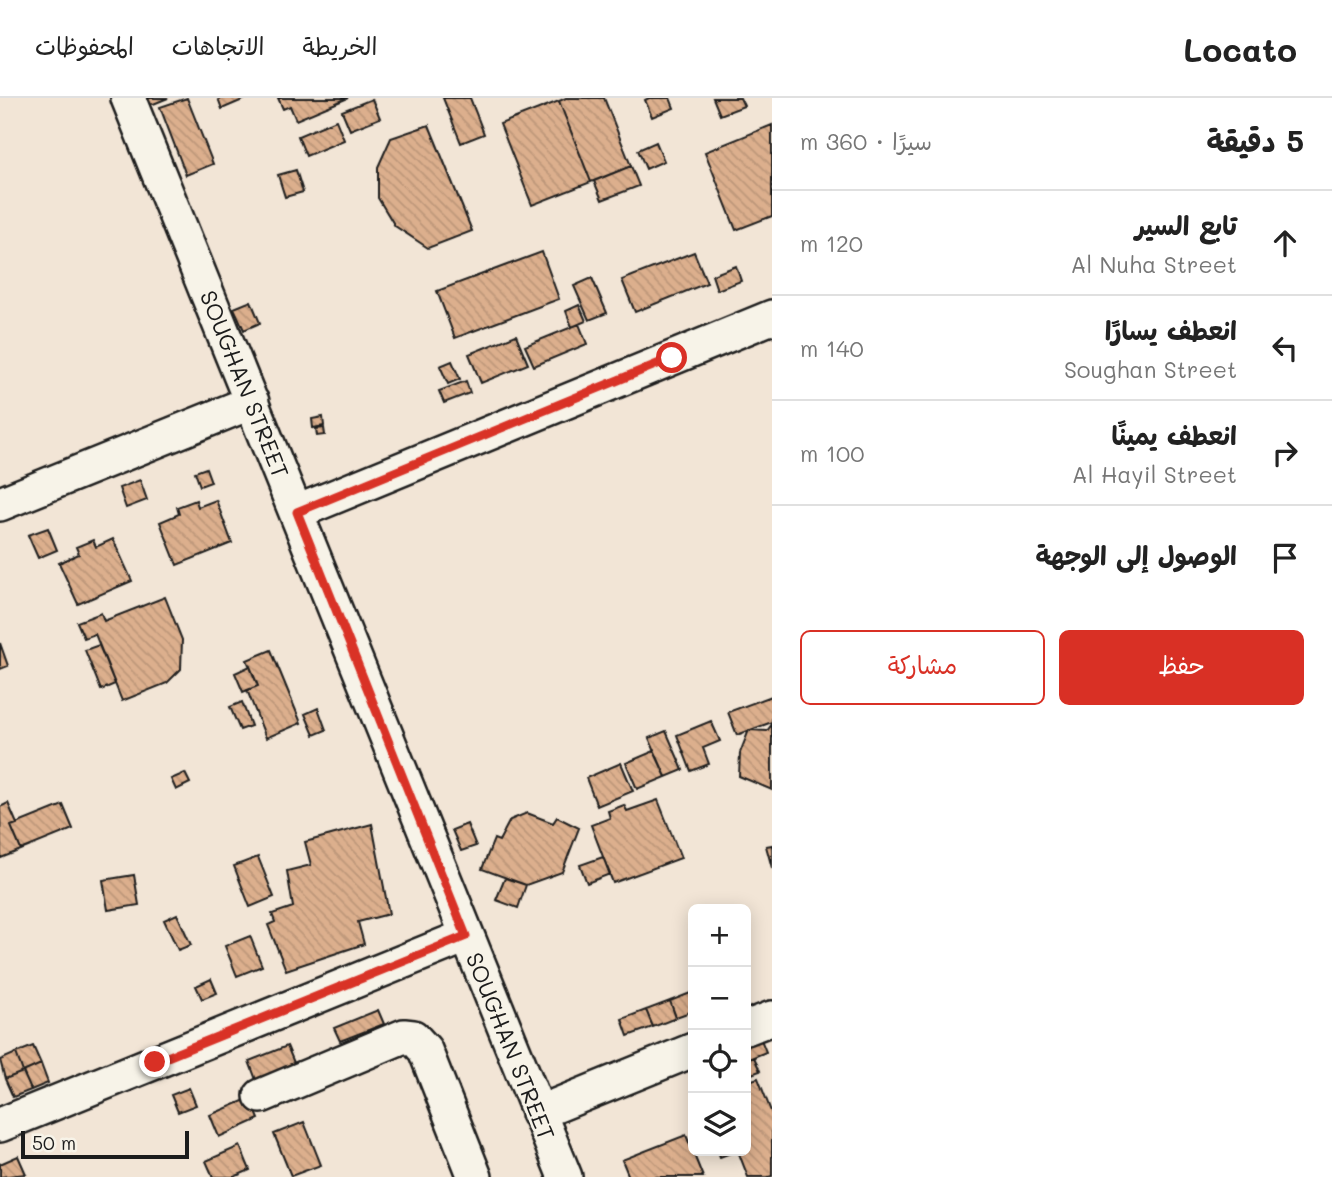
<!DOCTYPE html>
<html lang="ar">
<meta charset="utf-8">
<style>
:root{--surface:#fff;--page:#f6f6f6;--text:#222;--muted:#767676;--line:#e0e0e0;--accent:#d93025}
body{margin:0;font-family:Mali,"Playpen Sans Arabic",sans-serif;background:var(--page);color:var(--text);direction:rtl}
.controls{position:absolute;right:21px;bottom:21px;display:grid;overflow:hidden;border-radius:10px;box-shadow:0 4px 18px #0003}
.controls button{width:63px;height:63px;display:grid;place-items:center;padding:0;border:0;border-bottom:2px solid var(--line);background:var(--surface);color:var(--text);font:35px sans-serif}
.scale{position:absolute;left:21px;bottom:18px;width:168px;box-sizing:border-box;padding-left:7px;border:4px solid #1c1c1c;border-top:0;font-size:19px;line-height:24px;white-space:nowrap;color:#1c1c1c;-webkit-text-stroke:5px #f7f3e8;paint-order:stroke}
.stop{position:absolute;width:21px;height:21px;margin:-16px;border:5px solid #d93025;border-radius:50%;background:#fff}
.stop.end{background:#d93025;border-color:#fff;box-shadow:0 2px 7px #0008}
.list{margin:0;padding:0;list-style:none}
h2{display:flex;justify-content:space-between;align-items:center;height:91px;margin:0;padding:0 28px;font-size:30px}
h2 small{font-size:23px;font-weight:400;color:var(--muted)}
.list li{display:grid;grid-template-columns:46px 1fr auto;gap:21px;align-items:center;box-sizing:border-box;height:105px;padding:0 28px;border-top:2px solid var(--line)}
.list b{display:block;font-size:26px;white-space:nowrap}
.list p{margin:0;font-size:23px;white-space:nowrap;color:var(--muted)}
.list em{font-size:23px;font-style:normal;color:var(--muted)}
.actions{display:flex;gap:14px;padding:21px 28px}
.actions a{flex:1;padding:16px 0;border:2px solid var(--accent);border-radius:10px;text-align:center;font-size:24px;color:var(--accent)}
.actions .main{background:var(--accent);color:#fff}
.icon{flex:none;width:38px;height:38px;fill:none;stroke:currentColor;stroke-width:2;stroke-linecap:round;stroke-linejoin:round}
.map{position:relative;flex:none;width:772px;height:1079px;overflow:hidden;direction:ltr}
header{display:flex;align-items:center;gap:42px;box-sizing:border-box;height:98px;padding:0 35px;background:var(--surface);border-bottom:2px solid var(--line)}
header strong{font-size:33px}
nav{display:flex;gap:38px;margin-inline-start:auto;font-size:24px}
main{display:flex}
aside{flex:1;background:var(--surface)}
.map>svg:first-child{display:block}
.building{fill:url(#building-back-hatch);stroke:#1c1c1c;stroke-width:2}
.lines{fill:none;stroke-linecap:round;stroke-linejoin:round}
.minor-casing{stroke:#1c1c1c;stroke-width:38}
.minor{stroke:#f7f3e8;stroke-width:33}
.route{stroke:#d93025;stroke-width:9}
.labels{text-anchor:middle;dominant-baseline:central;stroke-width:5;stroke-linejoin:round;paint-order:stroke}
.street-label{font-size:23px;fill:#1c1c1c;stroke:#f7f3e8}
</style>
<header>
<strong>Locato</strong>
<nav><a>الخريطة</a><a>الاتجاهات</a><a>المحفوظات</a></nav>
</header>
<main>
<aside>
<h2>5 دقيقة<small>سيرًا · 360 m</small></h2>
<ul class="list">
<li><svg class="icon" aria-label="ahead" viewBox="0 0 24 24"><path d="M12 20V5M6 11l6-6 6 6"/></svg><div><b>تابع السير</b><p>Al Nuha Street</p></div><em>120 m</em></li>
<li><svg class="icon" aria-label="left" viewBox="0 0 24 24"><path d="M17 20v-9H6M10 6l-5 5 5 5"/></svg><div><b>انعطف يسارًا</b><p>Soughan Street</p></div><em>140 m</em></li>
<li><svg class="icon" aria-label="right" viewBox="0 0 24 24"><path d="M7 20v-9h11M14 6l5 5-5 5"/></svg><div><b>انعطف يمينًا</b><p>Al Hayil Street</p></div><em>100 m</em></li>
<li><svg class="icon" aria-label="arrive" viewBox="0 0 24 24"><path d="M6 21V4h12l-3 4 3 4H6"/></svg><div><b>الوصول إلى الوجهة</b></div></li>
</ul>
<div class="actions"><a class="main">حفظ</a><a>مشاركة</a></div>
</aside>
<div class="map">
<svg width="772" height="1079" viewBox="0 0 772 1079">
<defs>
<pattern id="building-back-hatch" width="6" height="6" patternUnits="userSpaceOnUse" patternTransform="scale(1.75)"><rect width="6" height="6" fill="#dcaf8d"/><path d="M-1 5l2 2M0 0l6 6M5-1l2 2" fill="none" stroke="#bc9679"/></pattern>
</defs>
<rect width="100%" height="100%" fill="#f2e5d6"/>
<filter id="ink" filterUnits="userSpaceOnUse"><feTurbulence type="fractalNoise" baseFrequency=".0143" numOctaves="2"/><feDisplacementMap in="SourceGraphic" scale="14" xChannelSelector="R" yChannelSelector="G"/><feConvolveMatrix kernelMatrix="1 2 1 2 8 2 1 2 1" color-interpolation-filters="sRGB"/></filter>
<g filter="url(#ink)">
<path class="building" d="M148,0H168L151,7Z
M187,0L213,66L186,77L160,9Z
M218,0H245V1L222,11Z
M278,0H348L296,22L290,8L283,11Z
M443,0H470L484,36L461,45Z
M566,0H604L631,68L591,84L559,3Z
M649,0H670L674,10L652,19L645,2Z
M713,0H740L744,8L720,17Z
M372,1L380,20L350,32L342,13Z
M559,3L591,84L532,107L500,26Z
M336,22L344,42L306,58L298,38Z
M429,27L472,133L428,150L395,128L378,100V69L391,40Z
M772,27V118L736,132L705,54Z
M656,44L664,63L646,71L638,52Z
M631,68L639,88L602,102L594,83Z
M296,72L303,94L285,99L278,77Z
M542,154L559,201L455,240L437,193Z
M694,154L707,185L635,214L622,182Z
M736,168L741,183L717,192L712,177Z
M592,180L607,215L589,222L574,188Z
M251,203L260,225L244,232L234,210Z
M579,207L586,223L572,229L566,213Z
M579,226L587,246L534,268L525,248Z
M516,237L528,266L481,285L469,256Z
M452,263L460,281L448,286L440,268Z
M466,283L470,295L444,305L439,293Z
M323,319L324,328L313,330L312,321Z
M324,330L325,337L317,338L316,331Z
M206,370L211,384L200,388L195,374Z
M140,382L147,402L126,410L119,390Z
M196,402L198,409L216,402L232,445L177,467L160,424L179,416L177,409Z
M48,430L57,452L38,460L28,437Z
M113,441L132,483L78,506L59,465L79,456L76,449L93,442L96,449Z
M165,499L182,542L181,571L167,585L122,603L95,536L84,540L77,524L101,515L104,523Z
M0,545L8,568L0,571Z
M99,547L115,586L101,592L85,552Z
M271,552L301,625L266,640L247,592L258,588L247,562Z
M250,568L258,588L243,594L235,575Z
M772,598V624L737,637L728,614Z
M242,604L251,628L240,632L230,609Z
M318,610L326,632L314,637L305,616Z
M711,623L720,643L703,650L709,666L691,673L677,637Z
M772,626V692L739,678L740,655L749,632L767,633Z
M666,633L683,672L666,679L649,640Z
M654,653L666,679L637,691L626,665Z
M621,665L633,693L597,708L586,680Z
M185,675L190,685L176,692L171,681Z
M658,702L681,760L613,785L591,727L610,720L608,713L624,707L627,713Z
M8,705L17,726L11,728L21,752L1,760L0,709Z
M63,707L73,731L21,752L11,728Z
M527,715L553,725L557,719L579,730L562,774L526,787L482,771L494,741L499,743L510,722Z
M372,726L389,816L358,824L364,846L286,872L268,827L275,824L272,816L293,809L287,773L311,767L305,744Z
M467,726L476,748L461,753L452,732Z
M772,747V770L766,748Z
M258,759L274,799L250,809L234,768Z
M603,759L610,776L587,785L580,767Z
M134,777L139,807L108,812L103,782Z
M505,780L526,787L518,810L496,802Z
M177,816L191,847L178,852L164,822Z
M250,838L262,868L237,878L225,848Z
M211,881L217,895L202,901L196,888Z
M693,894V913L676,919L670,903Z
M670,903L676,920L653,929L646,912Z
M378,912L384,926L340,943L334,930Z
M646,912L653,929L628,938L622,921Z
M760,939L766,954L746,962V944Z
M33,948L41,966L23,974L16,955Z
M287,948L297,972L258,987L249,963Z
M16,955L23,974L5,981L0,962Z
M754,959L760,973L746,978V962Z
M41,966L48,985L31,992L23,974Z
M23,974L31,992L13,999L5,981Z
M758,980L772,1016V1078L768,1079H748L738,1053H746V984Z
M189,990L196,1007L178,1014L171,997Z
M250,1000L259,1021L219,1039L210,1017Z
M304,1024L321,1067L291,1078L274,1036Z
M686,1037L703,1079H629L622,1062Z
M240,1048L250,1072L234,1079H213L206,1063Z
M718,1053H736L720,1059Z
M18,1058L26,1076L0,1079V1066Z"/>
<g class="lines">
<g class="minor-casing">
<path id="minor" d="M128,0L565,1079
M0,406L252,304
M297,414L772,219
M746,930L772,920
M261,998L404,938L413,939L425,952L475,1079
M538,1015L693,952
M0,1027L466,838"/>
</g>
<use href="#minor" class="minor"/>
</g>
</g>
<g class="lines" filter="url(#ink)">
<path class="route" d="M155,964L466,838L297,414L672,260"/>
</g>
<g class="labels">
<g class="street-label">
<text transform="translate(245 286) rotate(68)">SOUGHAN STREET</text>
<text transform="translate(511 948) rotate(68)">SOUGHAN STREET</text>
</g>
</g>
</svg>
<div class="controls">
<button>+</button>
<button>−</button>
<button><svg class="icon" aria-label="locate" viewBox="0 0 24 24"><circle cx="12" cy="12" r="6"/><path d="M12 2v4M12 18v4M2 12h4M18 12h4"/></svg></button>
<button><svg class="icon" aria-label="layers" viewBox="0 0 24 24"><path d="M12 4l9 5-9 5-9-5zM3 14l9 5 9-5"/></svg></button>
</div>
<div class="scale">50 m</div>
<div class="stop" style="left:672px;top:260px"></div>
<div class="stop end" style="left:155px;top:964px"></div>
</div>
</main>
